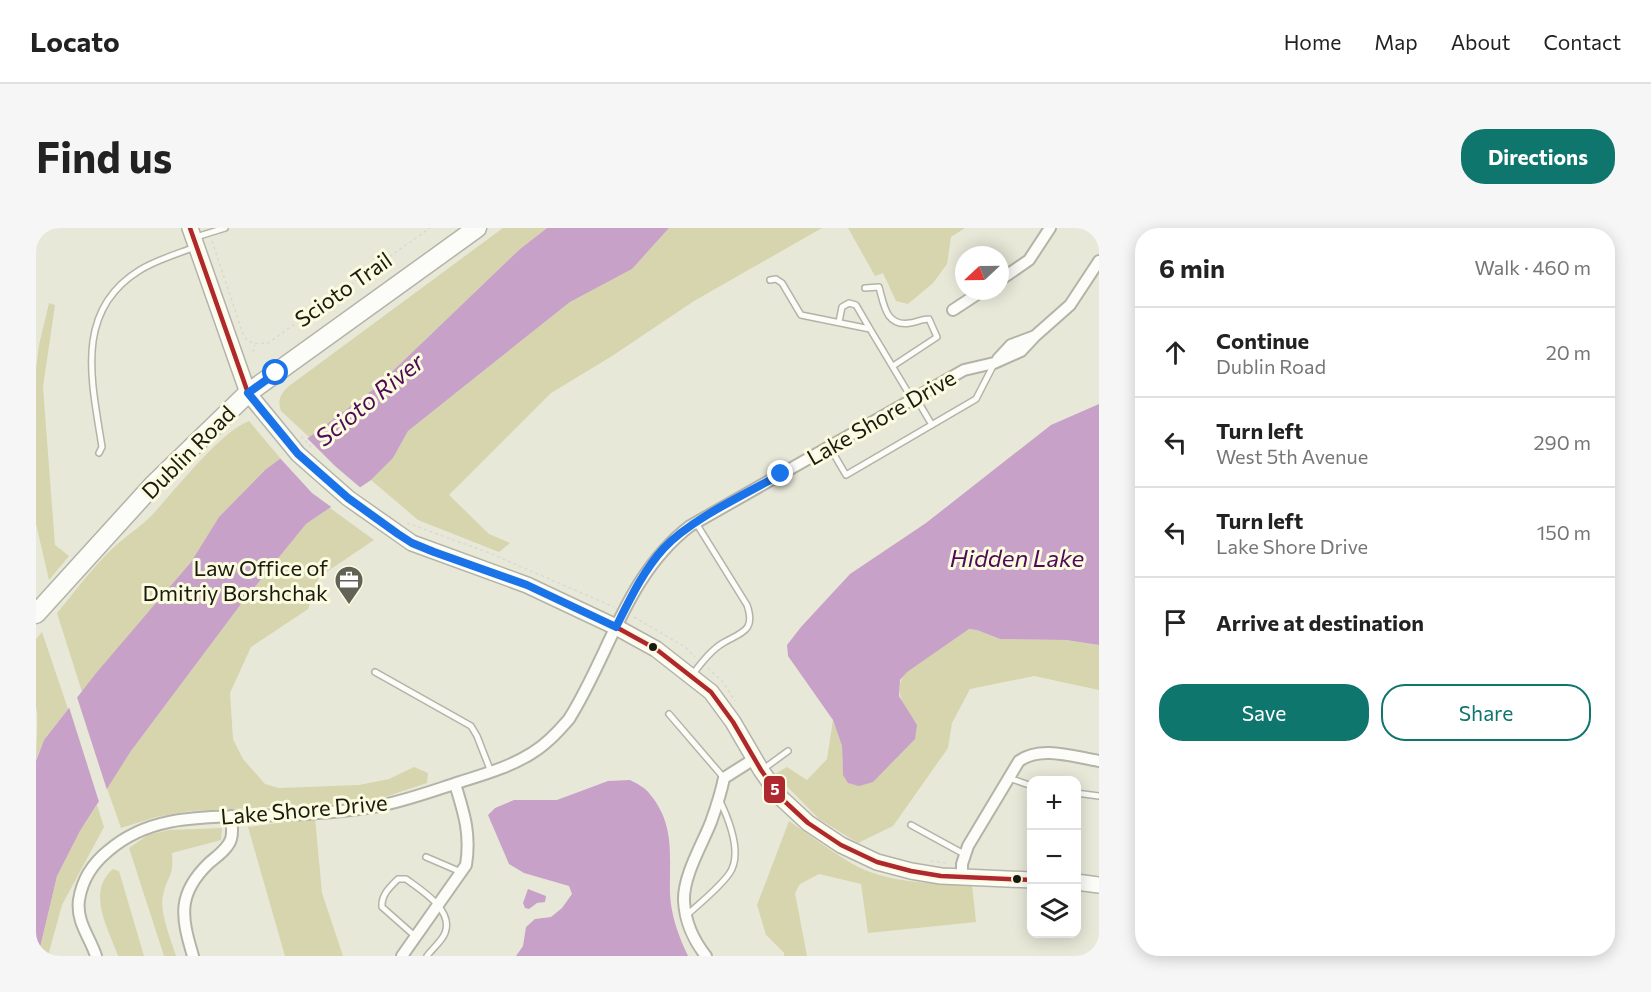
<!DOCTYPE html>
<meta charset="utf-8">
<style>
:root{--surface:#fff;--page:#f6f6f6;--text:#222;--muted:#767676;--line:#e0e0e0;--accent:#0f766e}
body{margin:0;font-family:Commissioner,sans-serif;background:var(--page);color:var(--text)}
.controls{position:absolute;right:18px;bottom:18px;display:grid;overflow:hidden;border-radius:12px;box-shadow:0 3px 15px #0003}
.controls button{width:54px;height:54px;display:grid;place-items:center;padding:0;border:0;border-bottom:2px solid var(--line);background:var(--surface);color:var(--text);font:30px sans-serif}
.compass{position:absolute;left:919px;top:18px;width:54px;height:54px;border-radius:50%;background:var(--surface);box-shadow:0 3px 15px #0003;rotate:248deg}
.stop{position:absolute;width:18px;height:18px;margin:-14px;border:4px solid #1a73e8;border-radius:50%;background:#fff}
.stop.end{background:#1a73e8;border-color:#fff;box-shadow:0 2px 6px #0008}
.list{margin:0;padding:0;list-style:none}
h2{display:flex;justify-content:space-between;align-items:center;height:78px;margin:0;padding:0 24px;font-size:26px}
h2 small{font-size:20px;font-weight:400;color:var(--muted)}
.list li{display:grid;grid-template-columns:39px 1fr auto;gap:18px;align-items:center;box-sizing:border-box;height:90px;padding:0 24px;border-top:2px solid var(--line)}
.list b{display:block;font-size:22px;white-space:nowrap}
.list p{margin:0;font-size:20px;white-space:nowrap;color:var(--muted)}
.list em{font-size:20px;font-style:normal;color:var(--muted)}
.actions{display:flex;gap:12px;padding:18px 24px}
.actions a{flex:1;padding:14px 0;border:2px solid var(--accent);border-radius:24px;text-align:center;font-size:21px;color:var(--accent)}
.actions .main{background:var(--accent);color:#fff}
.icon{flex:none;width:33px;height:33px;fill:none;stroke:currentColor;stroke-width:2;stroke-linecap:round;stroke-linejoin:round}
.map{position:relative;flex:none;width:1063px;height:728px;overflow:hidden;border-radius:24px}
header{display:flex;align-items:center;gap:36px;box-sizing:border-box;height:84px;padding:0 30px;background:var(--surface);border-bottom:2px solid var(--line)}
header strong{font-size:28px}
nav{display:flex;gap:33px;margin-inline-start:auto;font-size:21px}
.intro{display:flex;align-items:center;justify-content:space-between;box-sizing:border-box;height:144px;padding:0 36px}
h1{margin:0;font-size:42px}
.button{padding:15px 27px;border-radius:24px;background:var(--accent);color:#fff;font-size:21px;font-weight:700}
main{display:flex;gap:36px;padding:0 36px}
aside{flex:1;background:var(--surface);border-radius:24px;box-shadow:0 3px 15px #0003}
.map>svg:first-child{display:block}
.green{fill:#d6d5ae}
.water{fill:#c7a1c7}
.pier{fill:#e8e8d9}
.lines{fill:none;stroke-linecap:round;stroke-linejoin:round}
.lane-casing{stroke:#b3b3a7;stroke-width:8}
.street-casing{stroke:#b3b3a7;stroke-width:14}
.secondary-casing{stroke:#b3b3a7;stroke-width:18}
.primary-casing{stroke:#b3b3a7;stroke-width:21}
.path{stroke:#d9d9d5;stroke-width:1.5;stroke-dasharray:3 3;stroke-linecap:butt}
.lane{stroke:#fcfcf9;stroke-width:5}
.street{stroke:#fcfcf9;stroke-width:10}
.secondary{stroke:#fcfcf9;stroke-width:15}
.primary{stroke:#fcfcf9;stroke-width:18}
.bus-1-casing{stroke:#fbfbe0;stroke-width:9}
.bus-1{stroke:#af272f;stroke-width:4.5}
.route{stroke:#1a73e8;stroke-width:8}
.bus-dot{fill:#1a1a11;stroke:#fbfbe0;stroke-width:2}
.labels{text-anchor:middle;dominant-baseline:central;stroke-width:6;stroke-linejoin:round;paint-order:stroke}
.street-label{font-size:22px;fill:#1a1a11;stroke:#fbfbe0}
.poi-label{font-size:22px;fill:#1a1a11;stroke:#fbfbe0;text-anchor:end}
.water-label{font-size:24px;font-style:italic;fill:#4f0958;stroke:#fbfbe0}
.line-badge{stroke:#fbfbe0;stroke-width:2}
.badge-label{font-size:16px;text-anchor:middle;font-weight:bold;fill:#fff}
</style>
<header>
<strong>Locato</strong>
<nav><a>Home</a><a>Map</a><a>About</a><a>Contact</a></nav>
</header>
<div class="intro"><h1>Find us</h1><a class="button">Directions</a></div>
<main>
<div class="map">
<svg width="1063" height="728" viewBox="0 0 1063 728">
<rect width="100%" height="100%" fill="#e8e8d9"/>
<path class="green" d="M467,0H511L484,21L339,160L273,209L245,183C241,172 245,165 253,158Z
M633,0H786L658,73L576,128L515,165L413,267L453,306L474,315L463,324L382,292L335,252L357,230L372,203L534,74L596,41Z
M812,0H929L915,9L911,36L897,55L872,76L860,73L847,45L839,48Z
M13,75L19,77L7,159L19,317L33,328L13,352L0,296V141L3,117Z
M213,193L245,231L229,242L183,289L155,334L46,464L21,385C39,364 55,341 75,322C88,309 105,299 117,286C140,261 184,204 213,193Z
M294,280L338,312L283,349L272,381L215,419L194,465L197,511L207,531L229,556L243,560L323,557L353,551L378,539L392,545L391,555L334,574L154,583L120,589L85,600L71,560L95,523L205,376L270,296Z
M933,401L941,402L964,411L1030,412L1063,417V462L998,448L934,461L916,495L912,520L857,598L822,615L783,591L739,546L751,539L771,552L791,531L797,492L806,518L807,547L881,497C869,478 855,464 870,444Z
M6,404L32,481L8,512L0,532C0,520 3,487 0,479V411Z
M61,577L68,599L26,677L12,728H2L21,648L44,603Z
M279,590L286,665L307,728H249L212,599Z
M753,593C774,607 793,622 815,635C851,656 896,655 936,657L940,694L832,705L825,656L783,646L764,656L759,665L771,728H748V725L730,707L721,677Z
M186,600L185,612L136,625C138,649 132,646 127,667C123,683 135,712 140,728H128L93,620L112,607L133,602Z
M77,641L83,643L108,728H82C72,700 50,664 77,641Z"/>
<path class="water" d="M511,0H633L596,41L534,74L372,203L357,230L335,252L270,296L205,376L95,523L44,603L21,648L2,728H0V533L8,512L61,444L155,334L183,289L229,242L339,160L484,21Z
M1063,176V417L1030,412L964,411L941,402L933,401L871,444L864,452L863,468L881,497L879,511L837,554L823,558L812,555L807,547L806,518L797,492L752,428L751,417L765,399L814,346L890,295L1015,197Z
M594,552C600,555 608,559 613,565C640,597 633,628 634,666C635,688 643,709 652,728H480L487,718L490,699L499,691L515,689L526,680L536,666L533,658L488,645L473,636L452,587L459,580L478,572H521L572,553Z
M492,661L510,668L509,674L501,675L493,681L489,680L487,675Z"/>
<path class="pier" d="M269,208L299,238L326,261L298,281L276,265L243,229Z
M40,466L72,565L64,577L32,476Z"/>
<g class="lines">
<g class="lane-casing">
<path id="lane" d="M160,9L189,0
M734,52L740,51L746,55L765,87L834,101L876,171
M829,60L843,59C848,77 850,99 874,95C881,94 886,91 893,91L901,109L857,138
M803,94L806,79L813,75L820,77L834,101
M880,170L896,197
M793,218L810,247L940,171L958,136
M63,225L66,219C56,154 37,83 104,42C120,32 141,26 159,19
M339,444L435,498L441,508L455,544
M657,446C665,435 675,422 687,415C706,404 720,403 711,377L660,295
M633,486L688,550
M726,542L752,523
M973,550L996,558
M1040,565L1063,568
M875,597L928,626
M390,629L425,644
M651,687C665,674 682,661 693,646C707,627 693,592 684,573
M380,709L346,679C345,667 354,659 362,651H370C385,662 418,682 409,705C406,713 396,721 391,728"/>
</g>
<g class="street-casing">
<path id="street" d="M964,52L993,32L1014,0
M917,82L946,63
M962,131L975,117L999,108
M926,649V636L932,618L983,533C1005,517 1038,529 1063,533
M60,728C54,709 40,694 43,672C46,652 56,636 72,623C120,581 183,591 242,587C273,586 306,584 337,579C367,574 396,563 424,554C449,546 474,539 496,525C511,516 522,504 533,491C574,426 590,347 654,298L928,142L958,135L985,123L999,108L1034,77L1063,33
M157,728C145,688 141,666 173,635C180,629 192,621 195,611C197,605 196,596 195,588
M366,728L430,637C435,606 428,585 419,556
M670,728C658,713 649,693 648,673C647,648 666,617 675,594C680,580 685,565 688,550L718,531"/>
</g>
<g class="secondary-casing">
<path id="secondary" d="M154,0L212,165L262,226L312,270L376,315L491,357L580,399L620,421L675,464L697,494L725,542L744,569L772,595L805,617L841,634L875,643L905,648L996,652
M1040,654L1063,657"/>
</g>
<g class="primary-casing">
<path id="primary" d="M0,386L117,257L212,165L441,0"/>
</g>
<path class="path" d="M176,13L207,106C213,117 220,116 232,115L394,0
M217,124L219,117
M265,208L276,220
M371,295L451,324L578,379
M598,389L649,419L659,429
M672,440L687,454L699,473
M895,633L911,635"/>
<use href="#lane" class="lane"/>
<use href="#street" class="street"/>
<use href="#secondary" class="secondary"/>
<use href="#primary" class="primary"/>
<g class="bus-1-casing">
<path id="bus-1" d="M154,0L212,165L262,226L312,270L376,315L491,357L580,399L620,421L675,464L697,494L725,542L744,569L772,595L805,617L841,634L875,643L905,648L996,652"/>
</g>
<use href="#bus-1" class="bus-1"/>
</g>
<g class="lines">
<path class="route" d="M240,145L212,165L262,226L312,270L362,306L376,315L398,324L491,357L580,399C594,371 607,343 628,320C655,291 710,266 745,246"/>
</g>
<defs>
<g id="office-pin" transform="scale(1.5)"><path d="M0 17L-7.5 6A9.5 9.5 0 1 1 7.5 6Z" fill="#626257" stroke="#fbfbe0"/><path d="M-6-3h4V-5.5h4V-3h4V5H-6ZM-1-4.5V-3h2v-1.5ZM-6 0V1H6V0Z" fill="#fff"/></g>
</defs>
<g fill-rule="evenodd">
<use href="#office-pin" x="313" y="352"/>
</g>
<g class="bus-dot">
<circle cx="617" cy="419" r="5"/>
<circle cx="981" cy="651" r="5"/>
</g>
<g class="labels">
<g class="street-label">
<text transform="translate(307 61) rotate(-35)">Scioto Trail</text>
<text transform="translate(845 189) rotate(-30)">Lake Shore Drive</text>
<text transform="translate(152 224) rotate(-45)">Dublin Road</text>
<text transform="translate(268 581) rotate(-5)">Lake Shore Drive</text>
</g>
<g class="poi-label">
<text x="292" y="339">Law Office of<tspan x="292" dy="25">Dmitriy Borshchak</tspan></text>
</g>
<g class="water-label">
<text transform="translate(333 171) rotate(-39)">Scioto River</text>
<text x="981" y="329">Hidden Lake</text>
</g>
</g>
<rect class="line-badge" x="727" y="547" width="23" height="29" rx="6" fill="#af272f"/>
<g class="badge-label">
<text x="739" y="567">5</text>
</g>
</svg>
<div class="controls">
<button>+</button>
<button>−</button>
<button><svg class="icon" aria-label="layers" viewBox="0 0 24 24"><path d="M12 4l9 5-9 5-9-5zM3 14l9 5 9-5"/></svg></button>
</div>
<svg class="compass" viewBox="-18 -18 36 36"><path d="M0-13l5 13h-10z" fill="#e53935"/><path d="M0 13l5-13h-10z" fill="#767676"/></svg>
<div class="stop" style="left:240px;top:145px"></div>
<div class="stop end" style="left:745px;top:246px"></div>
</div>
<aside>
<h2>6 min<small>Walk · 460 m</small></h2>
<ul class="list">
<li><svg class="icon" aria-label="ahead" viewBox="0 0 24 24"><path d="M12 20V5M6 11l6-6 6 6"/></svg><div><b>Continue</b><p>Dublin Road</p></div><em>20 m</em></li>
<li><svg class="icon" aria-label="left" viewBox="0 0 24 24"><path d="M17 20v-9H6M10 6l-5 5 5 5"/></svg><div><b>Turn left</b><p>West 5th Avenue</p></div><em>290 m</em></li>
<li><svg class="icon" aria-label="left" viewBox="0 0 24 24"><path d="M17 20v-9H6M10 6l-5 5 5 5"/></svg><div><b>Turn left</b><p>Lake Shore Drive</p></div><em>150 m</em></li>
<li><svg class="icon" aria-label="arrive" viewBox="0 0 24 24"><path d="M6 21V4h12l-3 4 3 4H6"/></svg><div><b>Arrive at destination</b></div></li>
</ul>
<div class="actions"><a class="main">Save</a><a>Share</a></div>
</aside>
</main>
